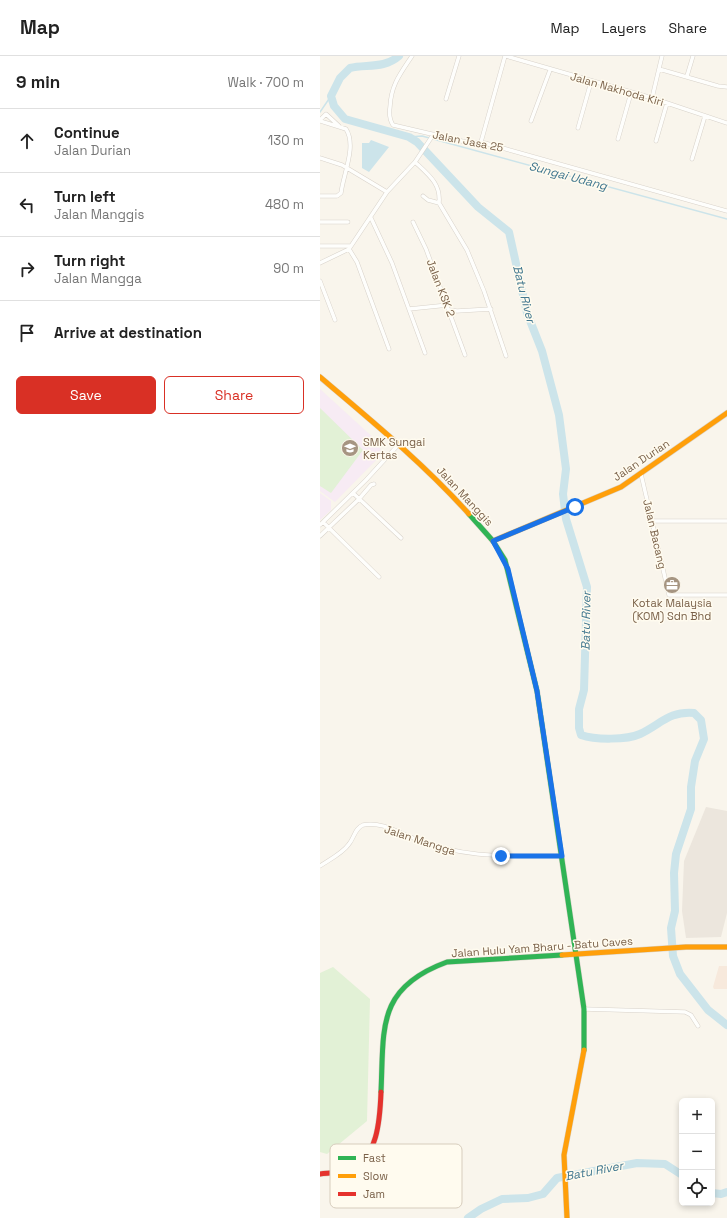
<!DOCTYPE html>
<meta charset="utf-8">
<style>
:root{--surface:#fff;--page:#f2f2f2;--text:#222;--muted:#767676;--line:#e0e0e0;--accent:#d93025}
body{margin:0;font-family:"Space Grotesk",sans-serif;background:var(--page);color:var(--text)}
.controls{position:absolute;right:12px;bottom:12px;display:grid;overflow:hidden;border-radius:6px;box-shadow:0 2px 6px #0003}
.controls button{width:36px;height:36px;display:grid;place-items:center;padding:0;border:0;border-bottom:1px solid var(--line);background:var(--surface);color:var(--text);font:20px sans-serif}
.stop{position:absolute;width:12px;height:12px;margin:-9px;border:3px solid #1a73e8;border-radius:50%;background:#fff}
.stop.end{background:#1a73e8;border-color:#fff;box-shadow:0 1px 4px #0008}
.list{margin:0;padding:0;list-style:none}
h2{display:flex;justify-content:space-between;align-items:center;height:52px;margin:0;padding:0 16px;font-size:17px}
h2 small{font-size:13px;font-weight:400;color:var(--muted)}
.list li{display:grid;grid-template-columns:26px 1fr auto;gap:12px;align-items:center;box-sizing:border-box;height:64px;padding:0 16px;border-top:1px solid var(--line)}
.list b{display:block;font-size:15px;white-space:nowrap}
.list p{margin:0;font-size:13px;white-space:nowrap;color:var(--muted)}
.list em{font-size:13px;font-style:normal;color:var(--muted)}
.actions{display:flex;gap:8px;padding:12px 16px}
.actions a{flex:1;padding:9px 0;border:1px solid var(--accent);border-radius:6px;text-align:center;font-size:14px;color:var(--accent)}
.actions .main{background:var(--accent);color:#fff}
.icon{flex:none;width:22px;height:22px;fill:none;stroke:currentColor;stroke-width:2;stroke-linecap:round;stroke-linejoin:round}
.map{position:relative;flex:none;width:407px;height:1162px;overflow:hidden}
header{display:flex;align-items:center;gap:24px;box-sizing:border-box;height:56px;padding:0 20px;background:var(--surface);border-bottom:1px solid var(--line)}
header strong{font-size:19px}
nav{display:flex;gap:22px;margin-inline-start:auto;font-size:14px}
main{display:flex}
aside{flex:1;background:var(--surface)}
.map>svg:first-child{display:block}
.commercial{fill:#f7e9dc}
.industrial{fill:#ece6dd}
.education{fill:#f7ebf4}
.green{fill:#e2f1d6}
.water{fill:#cce4ea}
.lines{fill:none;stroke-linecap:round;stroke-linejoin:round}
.stream{stroke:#cce4ea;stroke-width:1.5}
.river{stroke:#cce4ea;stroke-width:8}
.street-casing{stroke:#d8d2ca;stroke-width:4.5}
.fast-casing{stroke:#d7d1c7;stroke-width:6}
.slow-casing{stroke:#d7d1c7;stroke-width:6}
.jam-casing{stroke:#d7d1c7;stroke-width:6}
.street{stroke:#fefefc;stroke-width:3.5}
.fast{stroke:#30b455;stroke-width:5}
.slow{stroke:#ff9f0a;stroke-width:5}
.jam{stroke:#e5322d;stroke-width:5}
.route{stroke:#1a73e8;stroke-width:5}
.labels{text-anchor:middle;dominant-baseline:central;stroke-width:3;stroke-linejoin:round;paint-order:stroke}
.street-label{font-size:11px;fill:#7a6149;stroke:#fffbef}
.poi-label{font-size:11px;fill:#7a6149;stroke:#fffbef;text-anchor:start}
.water-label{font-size:12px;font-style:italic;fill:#41778f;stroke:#fffbef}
.key{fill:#fffbef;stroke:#d7cdbd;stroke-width:1}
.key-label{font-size:11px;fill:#7a6149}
</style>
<header>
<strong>Map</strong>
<nav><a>Map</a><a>Layers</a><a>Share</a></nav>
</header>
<main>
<aside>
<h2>9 min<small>Walk · 700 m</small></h2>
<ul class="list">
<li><svg class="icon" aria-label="ahead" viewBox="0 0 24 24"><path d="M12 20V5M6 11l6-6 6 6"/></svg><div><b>Continue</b><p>Jalan Durian</p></div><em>130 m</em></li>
<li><svg class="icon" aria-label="left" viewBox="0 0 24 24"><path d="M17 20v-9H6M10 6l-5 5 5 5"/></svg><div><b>Turn left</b><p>Jalan Manggis</p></div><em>480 m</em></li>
<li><svg class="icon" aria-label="right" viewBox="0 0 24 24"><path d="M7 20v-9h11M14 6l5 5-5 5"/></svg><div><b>Turn right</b><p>Jalan Mangga</p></div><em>90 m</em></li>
<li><svg class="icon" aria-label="arrive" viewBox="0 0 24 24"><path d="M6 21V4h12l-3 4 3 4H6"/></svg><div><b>Arrive at destination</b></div></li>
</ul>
<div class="actions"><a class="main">Save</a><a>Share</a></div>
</aside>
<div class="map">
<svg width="407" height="1162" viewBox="0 0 407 1162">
<rect width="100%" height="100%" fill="#f9f5ec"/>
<path class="commercial" d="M399,910H407V933H394L393,931Z"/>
<path class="industrial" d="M386,751L407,755V857L401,881L366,882L362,855L364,805Z"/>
<path class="education" d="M0,333L58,386L62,398L15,446L0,435Z
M0,437L11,445V454L0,464Z"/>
<path class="green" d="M0,352L43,394L11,437L0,430Z
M13,911L50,943L47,1065L7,1098L0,1096V917Z"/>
<path class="water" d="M51,84L69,91L49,116L42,112V87H49Z"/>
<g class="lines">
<path class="stream" d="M0,56L11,40
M89,81L102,80L407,163"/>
<path class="river" d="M79,0C64,13 46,8 30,12L20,22L11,40L14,50L25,63L89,81L97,86L158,151L189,176L207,257L222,295L239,359L246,413L243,438L246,463L267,531L264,634L259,653V672L261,679C275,684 307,684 320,678C341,668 349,655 374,657L381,664L384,683L375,705L371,731V753L356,798L354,817L355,855L351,872L353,900L360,918L388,954L407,969
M392,1137L401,1138L407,1136
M148,1162L161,1153L182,1143L208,1142L223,1138L237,1122L317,1107L345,1108L362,1119"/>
<g class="street-casing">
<path id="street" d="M92,0C80,18 71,29 70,51C69,58 69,63 73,69L150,87L161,86L407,155
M186,0L332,42L407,67
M339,13L398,30L407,31
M367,20L373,0
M332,42L342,0
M126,43L139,0
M0,64L6,58L19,70
M0,65L26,73C37,90 23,119 21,137L17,140H0
M211,65L230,14
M258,72L271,26
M298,83L311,37
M336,85L347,47
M161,86L185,0
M0,102L22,109L67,136
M372,103L385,60
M95,106C109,119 121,128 119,147
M103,140L108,144L119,147L147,194L164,235L186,300
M51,162L72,207L105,297
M0,166H28
M93,166L106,193L145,299
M0,190H31
M29,193L37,206L69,293
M0,207L29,193L67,136L95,106L113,79
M0,225L15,264
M89,253L128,249
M130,254L137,255L171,253
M321,418L349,539H407
M33,437L81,482
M332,465H407
M3,466L59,521
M0,469L46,424L79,388
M0,480L39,443L51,429L54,428
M0,810C9,804 23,797 29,788C34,782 35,772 43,769C60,765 78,776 93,782C144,803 188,800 242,800
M264,953L365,956L371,959L378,970"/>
</g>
<g class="fast-casing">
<path id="fast" d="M149,458L173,485L185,504L217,635L264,953V994
M61,1036C64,972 56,932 127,906L242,899"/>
</g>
<g class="slow-casing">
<path id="slow" d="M0,321C52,365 104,408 149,458
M173,485L301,431L407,357
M242,899L366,891H407
M247,1162L244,1099L264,994"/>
</g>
<g class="jam-casing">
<path id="jam" d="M0,1118C9,1117 20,1117 28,1114C58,1104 60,1063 61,1036"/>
</g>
<use href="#street" class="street"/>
<use href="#fast" class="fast"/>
<use href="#slow" class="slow"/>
<use href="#jam" class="jam"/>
</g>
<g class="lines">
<path class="route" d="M181,800H242L217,635L188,513L173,485L255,451"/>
</g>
<defs>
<g id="school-disc" transform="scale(0.9)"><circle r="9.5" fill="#a69582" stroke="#fffbef"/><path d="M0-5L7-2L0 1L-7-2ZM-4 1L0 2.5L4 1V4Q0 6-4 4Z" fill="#fff"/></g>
<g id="office-disc" transform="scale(0.9)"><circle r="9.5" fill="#a69582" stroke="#fffbef"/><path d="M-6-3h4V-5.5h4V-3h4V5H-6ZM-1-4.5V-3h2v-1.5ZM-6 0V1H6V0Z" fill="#fff"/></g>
</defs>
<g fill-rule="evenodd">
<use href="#school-disc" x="30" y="392"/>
<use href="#office-disc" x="352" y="529"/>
</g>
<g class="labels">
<g class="street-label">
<text transform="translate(297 33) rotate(16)">Jalan Nakhoda Kiri</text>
<text transform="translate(148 85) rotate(11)">Jalan Jasa 25</text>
<text transform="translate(121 232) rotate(69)">Jalan KSK 2</text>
<text transform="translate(321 404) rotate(-34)">Jalan Durian</text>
<text transform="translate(145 440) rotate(47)">Jalan Manggis</text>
<text transform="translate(335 478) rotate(77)">Jalan Bacang</text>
<text transform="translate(100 784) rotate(18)">Jalan Mangga</text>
<text transform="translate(222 891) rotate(-4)">Jalan Hulu Yam Bharu - Batu Caves</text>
</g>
<g class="poi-label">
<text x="43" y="386">SMK Sungai<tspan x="43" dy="13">Kertas</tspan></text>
<text x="352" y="547" text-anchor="middle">Kotak Malaysia<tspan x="352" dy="13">(KOM) Sdn Bhd</tspan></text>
</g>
<g class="water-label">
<text transform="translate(248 120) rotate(15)">Sungai Udang</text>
<text transform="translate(204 238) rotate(76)">Batu River</text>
<text transform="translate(266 565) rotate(-89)">Batu River</text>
<text transform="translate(274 1115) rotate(-11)">Batu River</text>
</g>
</g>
<rect x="10" y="1088" width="132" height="64" rx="6" class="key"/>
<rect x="18" y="1100" width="18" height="4" fill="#30b455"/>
<rect x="18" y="1118" width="18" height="4" fill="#ff9f0a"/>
<rect x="18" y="1136" width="18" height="4" fill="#e5322d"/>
<g class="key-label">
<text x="43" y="1106">Fast</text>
<text x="43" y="1124">Slow</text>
<text x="43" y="1142">Jam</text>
</g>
</svg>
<div class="controls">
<button>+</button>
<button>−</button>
<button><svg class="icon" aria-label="locate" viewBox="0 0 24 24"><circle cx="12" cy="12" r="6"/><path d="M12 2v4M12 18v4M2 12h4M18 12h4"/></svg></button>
</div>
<div class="stop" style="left:255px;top:451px"></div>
<div class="stop end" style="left:181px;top:800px"></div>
</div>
</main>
